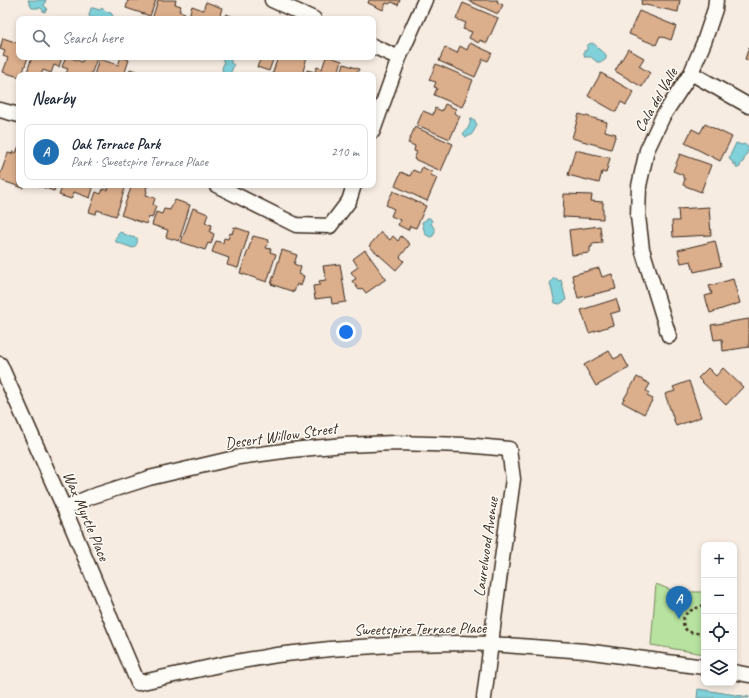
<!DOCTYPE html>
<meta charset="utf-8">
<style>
:root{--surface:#fff;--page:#f2f2f3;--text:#1f2937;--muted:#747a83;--line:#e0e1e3;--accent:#1f6fb2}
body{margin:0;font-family:Caveat,sans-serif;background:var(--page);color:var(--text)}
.controls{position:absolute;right:12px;bottom:12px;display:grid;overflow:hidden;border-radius:8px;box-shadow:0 2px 6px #0003}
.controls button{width:36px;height:36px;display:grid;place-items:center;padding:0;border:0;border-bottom:1px solid var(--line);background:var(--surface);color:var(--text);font:20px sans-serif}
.you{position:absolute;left:346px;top:332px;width:14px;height:14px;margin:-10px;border:3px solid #fff;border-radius:50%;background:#1a73e8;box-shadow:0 0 0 6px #1a73e833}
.badge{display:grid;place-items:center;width:26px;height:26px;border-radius:50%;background:var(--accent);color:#fff;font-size:13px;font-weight:700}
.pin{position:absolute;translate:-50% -33px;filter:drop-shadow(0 1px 2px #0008)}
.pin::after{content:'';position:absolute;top:21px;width:14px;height:12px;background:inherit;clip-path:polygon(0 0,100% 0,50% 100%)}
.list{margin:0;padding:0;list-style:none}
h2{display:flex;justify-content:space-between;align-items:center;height:52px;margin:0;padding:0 16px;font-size:17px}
h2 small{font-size:13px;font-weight:400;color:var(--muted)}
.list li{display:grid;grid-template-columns:26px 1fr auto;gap:12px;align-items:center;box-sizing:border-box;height:56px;margin:0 8px 8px;padding:0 8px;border:1px solid var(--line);border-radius:8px}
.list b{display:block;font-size:15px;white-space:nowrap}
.list p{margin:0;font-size:13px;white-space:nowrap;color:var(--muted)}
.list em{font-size:13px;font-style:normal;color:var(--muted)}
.icon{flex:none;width:22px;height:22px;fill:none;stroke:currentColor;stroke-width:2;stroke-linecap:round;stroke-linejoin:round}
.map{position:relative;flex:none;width:749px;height:698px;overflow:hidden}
.search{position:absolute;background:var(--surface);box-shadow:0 2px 6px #0003;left:16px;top:16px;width:360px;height:44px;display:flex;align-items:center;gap:10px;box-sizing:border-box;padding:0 14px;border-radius:8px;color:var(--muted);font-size:15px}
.panel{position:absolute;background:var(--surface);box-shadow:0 2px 6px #0003;left:16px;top:72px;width:360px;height:116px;border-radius:8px}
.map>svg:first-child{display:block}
.green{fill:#b7e29f;stroke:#79865e}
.water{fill:#80d1da;stroke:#648e8f}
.building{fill:#dbae8c;stroke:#3b2a1e}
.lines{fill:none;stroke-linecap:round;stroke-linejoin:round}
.minor-casing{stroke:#3b2a1e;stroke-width:17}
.path{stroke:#3b2a1e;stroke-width:2.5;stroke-dasharray:3 3;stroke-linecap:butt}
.minor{stroke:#fdfcf7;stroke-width:14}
.labels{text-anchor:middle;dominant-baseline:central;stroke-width:3;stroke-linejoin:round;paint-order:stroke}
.street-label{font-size:16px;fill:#3b2a1e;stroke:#fdfcf7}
</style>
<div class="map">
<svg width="749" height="698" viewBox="0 0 749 698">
<rect width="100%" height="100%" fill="#f6ece2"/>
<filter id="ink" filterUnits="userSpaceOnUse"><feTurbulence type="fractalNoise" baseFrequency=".025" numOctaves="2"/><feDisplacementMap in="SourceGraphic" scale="8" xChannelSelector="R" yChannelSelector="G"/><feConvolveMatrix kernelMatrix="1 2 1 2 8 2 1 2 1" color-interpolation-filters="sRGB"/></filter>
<g filter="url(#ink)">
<path class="green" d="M656,584L676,592H704V654L651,645Z"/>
<path class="water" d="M28,0H46L44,6L47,8L46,11L44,12L41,8H32L29,3Z
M91,8H93L100,10L102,8L105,11L111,13L113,16L112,19L90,18L89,15Z
M592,43C596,44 597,48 600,50C603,52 604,52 606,55V59L602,62H597L591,57H585L584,54V51L587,50V46L589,44Z
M222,57H225L231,60V63L234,65L230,74L226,75L223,73L222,68L224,63L222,58Z
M471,119H474L477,125C474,130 473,136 466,137L463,134C465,130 468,130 469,126C470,124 470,122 471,119Z
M736,143L742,145L744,144L749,148L743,162L741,163L740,167L738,168H736V164H733L732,161L730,160L729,158Z
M427,218H430L432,221L431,223C434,229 437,230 433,236L430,237L425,234L422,222L426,220Z
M120,232L131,237L137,238C138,242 137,245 133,248L116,242L115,238L117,237L118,233Z
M554,278L557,279L559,281L561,280L566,300L560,304L555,303L550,283Z
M698,689L749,697V698H697Z"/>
<path class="building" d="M126,0H156L150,16L126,8L128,1Z
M158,0H176L175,4L181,6L179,11L185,13L183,19H152Z
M369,0H400L398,5L392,2L389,4L386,3L383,10L368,3Z
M467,0H498L497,2L503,5L498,14Z
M642,0H680L678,12L641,4Z
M206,2L222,8L219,19H188L192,6L203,10Z
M463,3L498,18L487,43L480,40L479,43L469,38L472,32L463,29L466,23L456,19Z
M639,11L676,26L671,40L660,36L656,45L629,34Z
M226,14L237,18V19H224Z
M3,38L18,43L19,42V57H28L22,75H19V77L3,72L8,58L3,56L5,51L0,49Z
M470,43L492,53L488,61L483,59L475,77L439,61L445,47L457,53L460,46L467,50Z
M749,47V61L745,59Z
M628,49L644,58L639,66L650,73L642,87L615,71Z
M32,57H62L59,67L54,65L51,73L43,70L41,75H26Z
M66,57H69L82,62L84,57H93L97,58L91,75H65L68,69L62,67Z
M121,57L129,60L124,75H94L99,59L118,65Z
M252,57H274L269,71L257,67L260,60Z
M278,57H307L302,75H272Z
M326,57H330L342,61L337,75H306L307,70L315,72L317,67L322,69Z
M344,64L359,69L356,75H340Z
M436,64L473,80L462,107L434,95L437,88L434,87L436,82L429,80Z
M130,69L148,75H128Z
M601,73L634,92L626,105L621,102L616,112L588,96Z
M445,104L456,109L454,113L460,116L450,139L417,125L423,111L433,115L435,108L442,111Z
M579,114L607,122L605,131L616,134L611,149L572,138Z
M705,124L732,137L720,161L685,143L692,129L700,133Z
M415,127L453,144L441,171L414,159L417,152L414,151L415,146L408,143Z
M19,146V185H24L23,188L0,180V175L8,153L12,154L13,151L16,153Z
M575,150L610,158L606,173L602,172L599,183L568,175Z
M680,154L711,165L701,192L683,185L685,179L683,178V175L673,171Z
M422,167L432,172L431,175L437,178L427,201L395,186L401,172L410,176L413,170L420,173Z
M36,185H56L54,191Z
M63,185H94L90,198L74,192L71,199L59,195Z
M110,185H126L116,216L97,210L96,214L89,212L96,192L101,194L103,189L108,190Z
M132,185H144L147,186L146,190L147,191L146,195L155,198L153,205L156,206L152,218L149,217L146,224L121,215Z
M393,191L426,206L416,228L410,226L408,230L398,225L400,220L391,216L394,209L386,205Z
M564,194L592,195L591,201L603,202V219L563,217Z
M175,200L190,205L179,241L166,237L168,230L152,225L156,212L162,214L164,209L170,210Z
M709,207L711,235L673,237L672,221H679L678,209Z
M193,208L208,214L205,223L212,225L210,232L214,234L211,244L208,243L205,250L181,242Z
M600,226L602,243L592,244V247H590V253L572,255L569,230Z
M234,227L249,232L238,268L227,265L229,258L212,252L216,241L223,243L224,238L228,239L230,233L232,234Z
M381,232L390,240L393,236L398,241L401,236L410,244L400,257L404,261L396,270L369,246Z
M253,236L269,240L266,248L271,249L270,252L276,254L267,282L240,273Z
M715,241L721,266L694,272L691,261L681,263L678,250Z
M282,250L297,255L294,264L301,267L299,274L304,276L301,286L297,284L294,292L271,284Z
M365,250L386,279L366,293L362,288L359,290L352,281L356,279L351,272L358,267L353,259Z
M340,264L346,302L332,304L331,297L315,299L313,286L320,285L319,281L326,280L323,266Z
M599,268L602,277L612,274L616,289L578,298L572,275Z
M733,279L740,303L710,313L705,296L712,294L709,286Z
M616,299L620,311L610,314L613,325L589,333L581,310Z
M749,319V347L723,351L722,339L714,340L711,325Z
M609,351L614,359L622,355L629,368L596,386L584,365Z
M708,368L716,376L723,368L743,387L726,405L698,378Z
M637,377L650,384L646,391L649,393L647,396L653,399L644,414L622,402Z
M689,381L701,417L676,426L665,394L675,391L673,387Z"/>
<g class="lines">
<g class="minor-casing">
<path id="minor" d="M272,0L314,19
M373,46L399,58
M691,73L749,106
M0,110L19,115
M373,131L399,58L425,0
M216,185L296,225L330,226L349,201L354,185
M669,336L642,249L638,216L639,186L647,150L663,116L691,73L704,42L715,9L716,0
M0,364L64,508L138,683L224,664L277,655L330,649L406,644L460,643L491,644L585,651L704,667
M64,508L90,497L149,478L239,457L291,450L344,445L395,443L465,445L509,449L513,479L498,588L484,698
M734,672L749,675"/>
</g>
<path class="path" d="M704,605C691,611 680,611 684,628L689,632L704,634"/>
<use href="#minor" class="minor"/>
</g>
</g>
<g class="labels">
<g class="street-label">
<text transform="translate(656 100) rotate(-60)">Cala del Valle</text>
<text transform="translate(281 436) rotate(-8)">Desert Willow Street</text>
<text transform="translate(86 516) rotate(67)">Wax Myrtle Place</text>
<text transform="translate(486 547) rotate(-82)">Laurelwood Avenue</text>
<text transform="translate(420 629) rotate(-1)">Sweetspire Terrace Place</text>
</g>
</g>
</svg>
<div class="controls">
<button>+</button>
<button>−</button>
<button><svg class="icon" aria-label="locate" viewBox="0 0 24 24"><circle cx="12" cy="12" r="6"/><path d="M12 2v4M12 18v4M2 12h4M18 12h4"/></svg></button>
<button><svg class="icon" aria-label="layers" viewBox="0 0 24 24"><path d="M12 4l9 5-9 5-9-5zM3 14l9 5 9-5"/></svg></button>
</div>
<div class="you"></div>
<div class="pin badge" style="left:679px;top:619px">A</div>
<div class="search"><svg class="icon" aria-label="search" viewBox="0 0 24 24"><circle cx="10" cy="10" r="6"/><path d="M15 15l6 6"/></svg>Search here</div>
<section class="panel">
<h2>Nearby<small></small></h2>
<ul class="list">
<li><span class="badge">A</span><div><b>Oak Terrace Park</b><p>Park · Sweetspire Terrace Place</p></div><em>210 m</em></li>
</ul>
</section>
</div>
